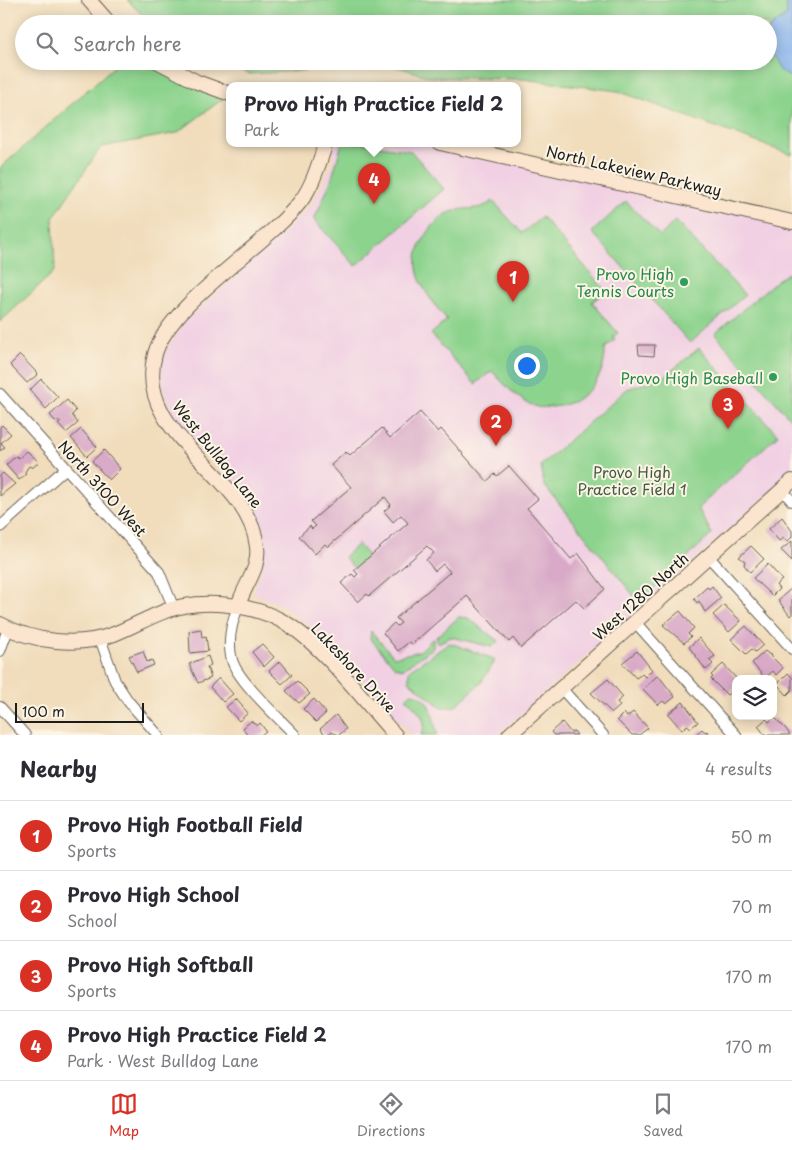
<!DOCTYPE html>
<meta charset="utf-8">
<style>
:root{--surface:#fff;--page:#f2f2f3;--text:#2b2b33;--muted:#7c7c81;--line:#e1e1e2;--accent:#d93025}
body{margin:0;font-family:"Playpen Sans",sans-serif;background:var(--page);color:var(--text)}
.controls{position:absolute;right:15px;bottom:15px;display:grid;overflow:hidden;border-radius:10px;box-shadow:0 2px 12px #0003}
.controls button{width:45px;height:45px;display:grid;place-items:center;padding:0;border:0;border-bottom:1px solid var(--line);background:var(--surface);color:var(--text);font:25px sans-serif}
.scale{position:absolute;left:15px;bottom:12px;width:129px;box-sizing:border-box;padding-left:5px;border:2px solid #1c1c1c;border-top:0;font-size:14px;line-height:18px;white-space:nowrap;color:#1c1c1c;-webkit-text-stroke:4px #fcf5e5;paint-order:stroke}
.you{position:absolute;left:526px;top:365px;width:18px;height:18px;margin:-12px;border:4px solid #fff;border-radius:50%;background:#1a73e8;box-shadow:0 0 0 8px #1a73e833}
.badge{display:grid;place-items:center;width:32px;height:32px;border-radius:50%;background:var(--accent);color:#fff;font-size:16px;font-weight:700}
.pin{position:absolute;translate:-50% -41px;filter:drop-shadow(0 1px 2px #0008)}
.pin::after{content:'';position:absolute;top:26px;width:18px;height:15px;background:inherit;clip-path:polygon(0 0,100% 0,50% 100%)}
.popup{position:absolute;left:226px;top:82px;width:295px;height:65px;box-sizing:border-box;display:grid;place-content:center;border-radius:10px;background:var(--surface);filter:drop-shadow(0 1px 4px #0005);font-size:16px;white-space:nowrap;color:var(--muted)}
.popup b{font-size:19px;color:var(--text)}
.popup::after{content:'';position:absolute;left:50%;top:100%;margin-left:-10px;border:10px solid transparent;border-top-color:var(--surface)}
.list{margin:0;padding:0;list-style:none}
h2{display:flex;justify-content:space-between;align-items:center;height:65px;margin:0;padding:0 20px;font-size:21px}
h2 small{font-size:16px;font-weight:400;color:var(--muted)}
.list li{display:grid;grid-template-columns:32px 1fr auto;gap:15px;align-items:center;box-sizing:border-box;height:70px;padding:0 20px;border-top:1px solid var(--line)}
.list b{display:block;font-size:19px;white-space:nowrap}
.list p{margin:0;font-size:16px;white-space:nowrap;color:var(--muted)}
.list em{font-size:16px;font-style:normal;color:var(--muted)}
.icon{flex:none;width:28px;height:28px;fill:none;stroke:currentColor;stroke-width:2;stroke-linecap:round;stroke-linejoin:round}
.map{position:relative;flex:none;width:792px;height:735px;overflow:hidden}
.search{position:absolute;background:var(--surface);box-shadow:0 2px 12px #0003;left:15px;right:15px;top:15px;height:55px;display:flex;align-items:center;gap:12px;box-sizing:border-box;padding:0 18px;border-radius:28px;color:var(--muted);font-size:19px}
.sheet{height:345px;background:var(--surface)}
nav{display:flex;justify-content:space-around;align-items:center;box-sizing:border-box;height:70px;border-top:1px solid var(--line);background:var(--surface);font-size:14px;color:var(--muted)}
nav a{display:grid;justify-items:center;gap:2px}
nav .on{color:var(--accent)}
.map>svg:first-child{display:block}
.built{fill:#f1d0e3}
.green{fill:#8cd38d;stroke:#547854}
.water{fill:#81b0ec;stroke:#4e6684}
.building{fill:#d9aac8}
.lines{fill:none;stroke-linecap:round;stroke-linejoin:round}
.street-casing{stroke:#676054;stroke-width:12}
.secondary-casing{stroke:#676054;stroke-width:16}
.street{stroke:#fff;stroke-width:10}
.secondary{stroke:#fbe5cf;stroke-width:14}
.leisure-dot{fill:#2e9e5b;stroke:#fcf5e5;stroke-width:2}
.labels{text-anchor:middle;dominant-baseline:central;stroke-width:4;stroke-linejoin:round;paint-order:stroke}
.street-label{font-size:15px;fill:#1c1c1c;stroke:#fcf5e5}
.leisure-label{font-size:15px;fill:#27864d;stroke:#fcf5e5;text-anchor:end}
.park-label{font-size:15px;fill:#435c44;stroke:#fcf5e5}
</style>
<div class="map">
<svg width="792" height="735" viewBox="0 0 792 735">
<rect width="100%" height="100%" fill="#fcf5e5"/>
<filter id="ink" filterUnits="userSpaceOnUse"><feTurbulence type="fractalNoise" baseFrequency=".02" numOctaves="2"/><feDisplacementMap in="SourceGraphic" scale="10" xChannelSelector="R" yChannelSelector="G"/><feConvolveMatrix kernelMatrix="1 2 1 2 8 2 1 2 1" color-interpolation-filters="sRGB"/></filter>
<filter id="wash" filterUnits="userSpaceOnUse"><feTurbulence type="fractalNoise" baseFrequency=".0096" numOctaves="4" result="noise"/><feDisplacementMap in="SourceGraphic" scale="20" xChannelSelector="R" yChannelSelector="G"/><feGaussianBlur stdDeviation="1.12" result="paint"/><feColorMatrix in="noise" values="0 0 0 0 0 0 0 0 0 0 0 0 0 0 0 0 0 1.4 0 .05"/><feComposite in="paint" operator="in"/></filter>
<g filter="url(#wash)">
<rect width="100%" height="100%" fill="#f1ddbc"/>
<path class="built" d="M335,143H454L792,224V473L497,735H412L345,660L311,627L284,607L253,593L262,566L263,534L252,509L234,483L174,418L162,389V357L185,321L280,236L312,204L332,165Z"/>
<path class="green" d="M127,0H792V155L618,91L523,79L431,77L378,61H768V24H152Z
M120,61H164L228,95L177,133L101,147L53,218L55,271L0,322V168Z
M216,61H340L301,71L249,74Z
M342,143H361L411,151L444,189L356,266L314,220L331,181Z
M493,201L522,233L542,217L606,291L592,302L618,333L613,337L615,340L605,348C606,379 584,404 552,407C547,407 541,408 537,407C518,401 505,385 492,371L475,384L431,334L447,320C425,293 403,267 427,234C432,226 440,216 449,213C466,205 477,213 493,201Z
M626,201L660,236L675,221L745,295L690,343L592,232Z
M792,271V421L715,334L777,280Z
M699,348L778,435L698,508L712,534L639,602L544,485L541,465L627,389L664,377Z
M358,544L368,556L354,568L344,557Z
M459,617L468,618L498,641L492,647L451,637L438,643L436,637Z
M371,631L394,657L420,651L433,638V648L403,669L395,667L370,638Z
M450,643L494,659V663L480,684L454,707H441L409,681V670Z
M411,693C431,696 434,719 437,735H421C430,719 416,709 406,698Z"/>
<path class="water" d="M786,0H792V78L779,70L768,51V32L773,25L787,15Z"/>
<g id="blocks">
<path class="building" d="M638,345H655L654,356L639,355Z
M20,355L38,374L27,383L10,365Z
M41,379L58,397L46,409L30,390Z
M67,400L76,411L72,415L78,423L66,433L58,424L61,422L59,420L56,422L50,415Z
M420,412L438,432L441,429L487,481L495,474L497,476L509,466L538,499L527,508L571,559L578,553L605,589L584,608L576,600L521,648L513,638L509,642L467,596L412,644L409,642L398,651L383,633L394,623L397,626L401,623L396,618L450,572L443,564L435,571L426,560L434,553L427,546L369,596L367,594L358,602L341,583L352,574L355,577L358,574L354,570L408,523L401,515L393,522L384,511L391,505L385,497L328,547L325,544L315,554L299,536L310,526L312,529L316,526L311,521L351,487L331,465L346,452L350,456L382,428L390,438Z
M2,425L11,434L1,443L5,447L0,451V427Z
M81,429L97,447L87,456L71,438Z
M104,450L120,469L109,480L92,461Z
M27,451L39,462L32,468L30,466L28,467L25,472L26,474L19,480L6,465L16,456L19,458Z
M3,473L15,484L0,496V476Z
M782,517L792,531V537L787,542L784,538L779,541L769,529Z
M792,541V561L781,550Z
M751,546L764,559L750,572L744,565L745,561L739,557Z
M768,564L782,580L776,585L779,589L772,596L753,578Z
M712,586L721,598L705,612L699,601L697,603L694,599L707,587L709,589Z
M792,588V614L790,616L778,600Z
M724,605L741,621L729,632L713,615Z
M680,611L694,628L688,634L691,637L684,643L663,625Z
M746,626L763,645L755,652L752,649L746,654L731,639Z
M201,629L202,637L206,636L208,651L190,653L189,631Z
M699,638L715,656L709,660L713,664L706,670L689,647Z
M262,644L274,657L264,667L252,652Z
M143,651L147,662L152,660L154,665L137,672L129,656Z
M637,651L652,670L645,677L642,674L636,678L622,663Z
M765,651L770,655L771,654L772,657L783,668L776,675L773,671L765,678L752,663Z
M208,656L211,665L207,667L211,678L198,683L189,664Z
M280,661L292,675L282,684L269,671Z
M723,664L736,678L733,683L736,687L727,695L711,679L713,677L711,675Z
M788,673L792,677V690L787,695L777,684Z
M658,675L675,697L666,704L663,701L658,705L643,689Z
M219,678L233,694L223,702L210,687Z
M608,679L623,697L617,702L620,706L612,713L591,693Z
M297,681L310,694L299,703L286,691Z
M236,699L248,713L239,721L226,707Z
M314,699L326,713L316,722L303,709Z
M683,702L698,722L691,728L687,725L682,730L668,714Z
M633,712L648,728L639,735H632L617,720L624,713L627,717Z
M336,715L346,729L339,735L331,732L326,735L320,729Z
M774,717L786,729L790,735H765L758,726L766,719L769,722Z
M251,721L257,726L260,723L266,731L261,735H247L243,728Z
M562,722L571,733L574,731L577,735H554L551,732Z
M702,729L705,732L707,731L710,735H695Z"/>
</g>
</g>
<g filter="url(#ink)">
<use href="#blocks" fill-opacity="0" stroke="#676054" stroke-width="1"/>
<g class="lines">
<g class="street-casing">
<path id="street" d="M0,394L159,572L174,609
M782,490L792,501
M0,527L65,469
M708,556L792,649
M238,607C231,624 227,642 232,660C237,680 280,719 295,735
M635,622L736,735
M100,638L115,681L128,701L158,735
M0,651L8,629
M561,688L603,735
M0,707L25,735"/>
</g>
<g class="secondary-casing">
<path id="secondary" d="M89,0L110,24
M157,61L197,82L230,94
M440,143L792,222
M238,607C243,586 260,570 257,547C249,472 132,437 155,354C169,303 266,246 300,202C313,186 319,162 326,143
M0,624C33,642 78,648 114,634C137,625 160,610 184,606C215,600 256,606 284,622C321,643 365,702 395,735
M509,735L792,481"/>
</g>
<use href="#street" class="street"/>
<use href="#secondary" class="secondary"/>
</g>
</g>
<g class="leisure-dot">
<circle cx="684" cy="282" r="5"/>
<circle cx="773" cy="377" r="5"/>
</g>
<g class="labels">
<g class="street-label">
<text transform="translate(634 170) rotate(13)">North Lakeview Parkway</text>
<text transform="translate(218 454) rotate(51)">West Bulldog Lane</text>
<text transform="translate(103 488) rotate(48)">North 3100 West</text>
<text transform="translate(640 596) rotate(-42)">West 1280 North</text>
<text transform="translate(354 667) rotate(47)">Lakeshore Drive</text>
</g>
<g class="leisure-label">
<text x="674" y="273">Provo High<tspan x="674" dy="17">Tennis Courts</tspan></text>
<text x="763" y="377">Provo High Baseball</text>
</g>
<g class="park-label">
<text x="632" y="471">Provo High<tspan x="632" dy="17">Practice Field 1</tspan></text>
</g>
</g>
</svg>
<div class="controls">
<button><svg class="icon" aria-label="layers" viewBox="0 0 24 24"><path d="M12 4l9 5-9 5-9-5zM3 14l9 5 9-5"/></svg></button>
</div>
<div class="scale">100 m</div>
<div class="you"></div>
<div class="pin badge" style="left:513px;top:302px">1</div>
<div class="pin badge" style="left:496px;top:446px">2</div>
<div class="pin badge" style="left:728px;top:429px">3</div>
<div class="pin badge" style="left:374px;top:204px">4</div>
<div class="popup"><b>Provo High Practice Field 2</b>Park</div>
<div class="search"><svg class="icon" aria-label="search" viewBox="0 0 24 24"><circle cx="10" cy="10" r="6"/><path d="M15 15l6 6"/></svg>Search here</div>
</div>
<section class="sheet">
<h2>Nearby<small>4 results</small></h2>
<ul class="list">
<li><span class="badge">1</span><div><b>Provo High Football Field</b><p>Sports</p></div><em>50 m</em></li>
<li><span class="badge">2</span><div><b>Provo High School</b><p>School</p></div><em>70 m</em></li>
<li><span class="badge">3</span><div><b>Provo High Softball</b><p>Sports</p></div><em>170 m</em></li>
<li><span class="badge">4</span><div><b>Provo High Practice Field 2</b><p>Park · West Bulldog Lane</p></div><em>170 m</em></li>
</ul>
</section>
<nav>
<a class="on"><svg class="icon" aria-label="map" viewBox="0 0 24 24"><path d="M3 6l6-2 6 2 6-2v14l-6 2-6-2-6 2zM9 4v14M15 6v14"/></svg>Map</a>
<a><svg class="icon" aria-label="directions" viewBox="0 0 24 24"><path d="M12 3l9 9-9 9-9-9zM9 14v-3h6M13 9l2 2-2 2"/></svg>Directions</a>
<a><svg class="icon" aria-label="saved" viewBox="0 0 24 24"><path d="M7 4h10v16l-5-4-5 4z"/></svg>Saved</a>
</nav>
